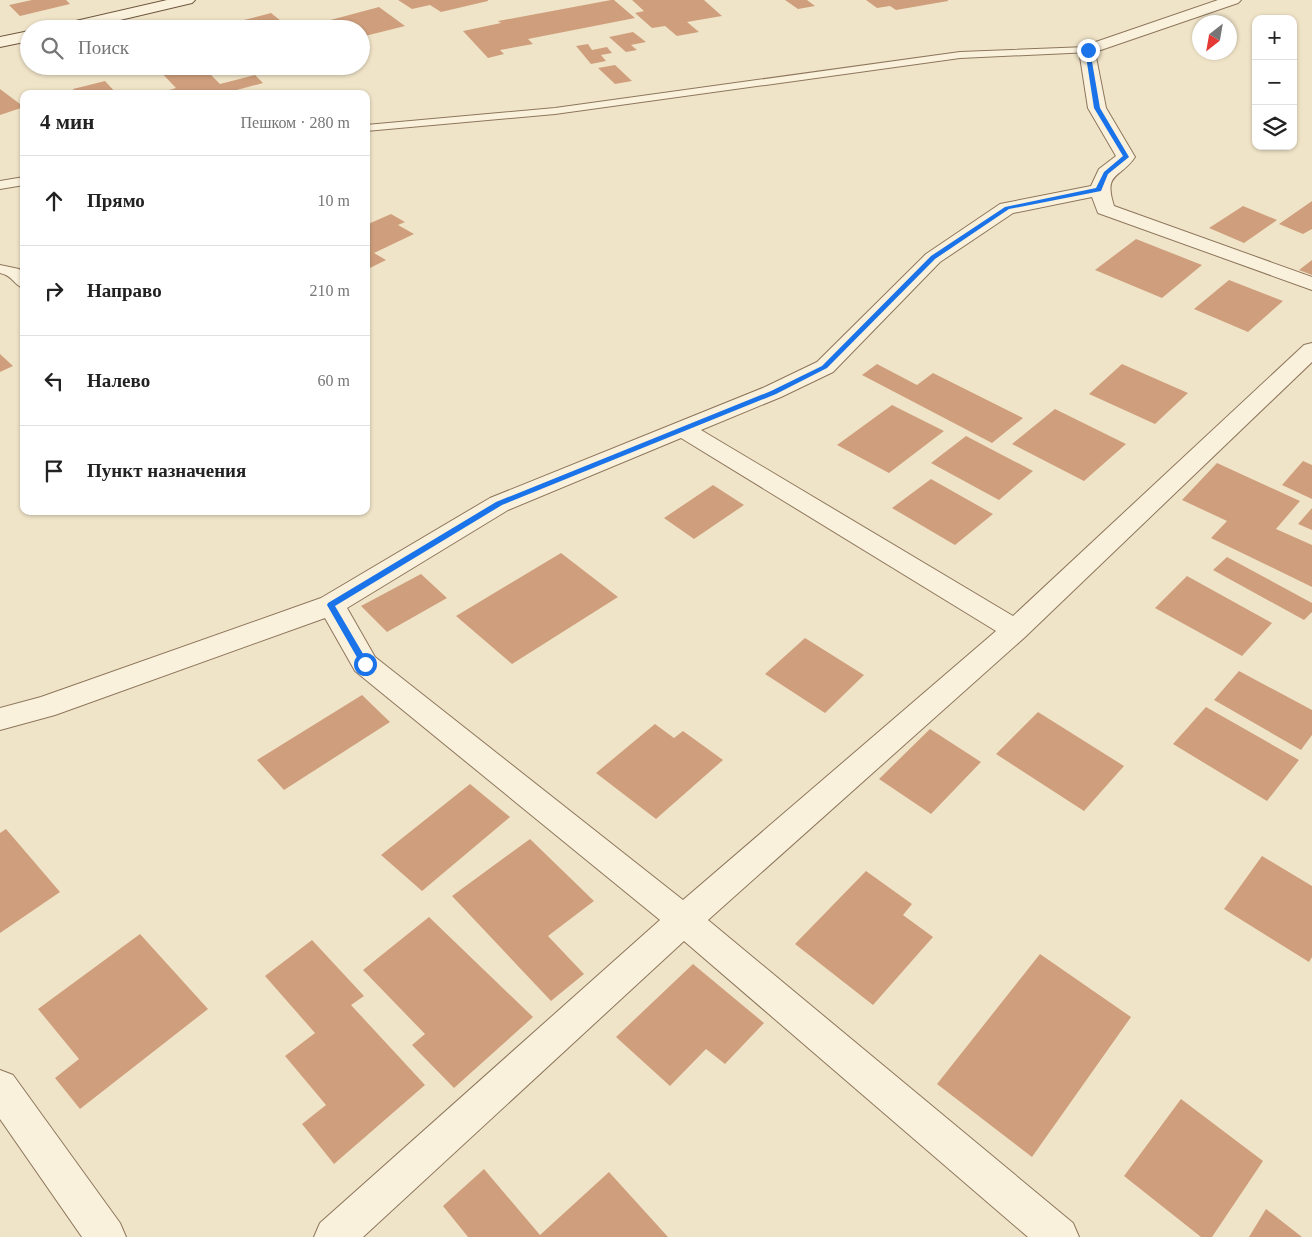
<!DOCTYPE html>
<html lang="ru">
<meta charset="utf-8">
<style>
:root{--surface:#fff;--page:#f6f6f6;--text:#222;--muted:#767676;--line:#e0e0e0}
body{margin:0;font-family:Georgia,serif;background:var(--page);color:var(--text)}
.controls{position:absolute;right:15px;top:15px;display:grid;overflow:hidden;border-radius:10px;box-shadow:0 1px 4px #0004}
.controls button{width:45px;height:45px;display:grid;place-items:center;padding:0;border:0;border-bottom:1px solid var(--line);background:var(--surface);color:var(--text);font:25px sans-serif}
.compass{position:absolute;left:1192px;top:15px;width:45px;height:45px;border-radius:50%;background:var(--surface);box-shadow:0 1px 4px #0004;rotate:211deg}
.stop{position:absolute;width:15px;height:15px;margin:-11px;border:4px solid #1a73e8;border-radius:50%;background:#fff}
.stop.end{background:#1a73e8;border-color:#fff;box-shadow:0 1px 5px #0008}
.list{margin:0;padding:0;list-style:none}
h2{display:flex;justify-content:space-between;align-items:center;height:65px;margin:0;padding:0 20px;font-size:21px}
h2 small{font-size:16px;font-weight:400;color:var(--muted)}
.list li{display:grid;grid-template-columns:32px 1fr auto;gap:15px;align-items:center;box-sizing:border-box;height:90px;padding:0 20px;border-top:1px solid var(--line)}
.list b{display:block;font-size:19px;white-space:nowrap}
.list em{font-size:16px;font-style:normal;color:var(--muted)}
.icon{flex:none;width:28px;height:28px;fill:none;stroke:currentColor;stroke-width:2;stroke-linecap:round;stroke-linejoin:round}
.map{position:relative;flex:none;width:1312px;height:1237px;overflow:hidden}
.search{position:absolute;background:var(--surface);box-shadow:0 1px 4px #0004;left:20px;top:20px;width:350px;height:55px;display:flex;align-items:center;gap:12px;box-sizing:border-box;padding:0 18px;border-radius:28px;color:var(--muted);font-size:19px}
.panel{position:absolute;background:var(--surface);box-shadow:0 1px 4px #0004;left:20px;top:90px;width:350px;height:425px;border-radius:10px}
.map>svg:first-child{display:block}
.building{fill:#cf9f7d}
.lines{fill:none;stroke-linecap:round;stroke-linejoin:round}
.lane-casing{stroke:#8d765c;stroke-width:2}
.street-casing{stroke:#8d765c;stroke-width:2}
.secondary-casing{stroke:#6f573f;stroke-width:2}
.lane{fill:#faf1dc;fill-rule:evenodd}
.street{fill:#faf1dc;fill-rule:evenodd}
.secondary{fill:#faf1dc;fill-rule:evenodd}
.route{fill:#1a73e8}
</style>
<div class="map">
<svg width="1312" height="1237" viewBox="0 0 1312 1237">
<rect width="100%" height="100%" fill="#f0e4c8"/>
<path class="building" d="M32,0H66L70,4L20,16L9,5Z
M398,0H488V1L441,12L430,5L412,9Z
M611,0H614L635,18L528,39L533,44L500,50L504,54L488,58L463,31L501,23L498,21Z
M632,0H704L722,16L687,22L699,32L677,36L665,26L652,28L635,13L644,11Z
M785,0H807L815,6L798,9Z
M866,0H948V1L896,10L890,6L877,8Z
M379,7L405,26L361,37V29H331L323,22Z
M271,13L291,29H255L244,20Z
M314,24L320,29H298V28Z
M633,32L646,42L631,45L637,50L626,52L609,37Z
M588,44L592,50L607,47L612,53L601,55L606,61L591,64L576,46Z
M615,65L632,81L615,84L598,68Z
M155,66H237L210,74L220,84L255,75L263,83L233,91L237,94H156L176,88Z
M105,81L117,94H77L73,89Z
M0,89L24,107L0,115Z
M1312,201V229L1303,234L1279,224Z
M1243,206L1277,220L1244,243L1209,228Z
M391,214L405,222L398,225L414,234L374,253L386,260L366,270V225Z
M1136,239L1202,265L1162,298L1095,270Z
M1312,260V275L1299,270Z
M1229,280L1283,301L1248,332L1194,309Z
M0,354L13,366L0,372Z
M877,364L917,385L933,373L1023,418L992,443L862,375Z
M1122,364L1188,393L1155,424L1089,394Z
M892,405L944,431L889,473L837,445Z
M1055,409L1126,444L1084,481L1012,444Z
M966,436L1033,471L999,500L931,463Z
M1303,461L1312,465V499L1282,485Z
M1217,463L1300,501L1276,529L1312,545V587L1211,538L1227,521L1182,500Z
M931,479L993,514L955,545L892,508Z
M713,485L744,505L694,539L664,518Z
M1312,508V530L1298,524Z
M561,553L618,597L512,664L456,616Z
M1227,557L1312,603V612L1304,620L1213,570Z
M421,574L447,598L387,632L361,606Z
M1187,576L1272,623L1242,656L1155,608Z
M805,638L864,675L825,713L765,674Z
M1239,671L1312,710V735L1301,750L1214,700Z
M362,695L390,722L284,790L257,760Z
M1206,707L1299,760L1267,801L1173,744Z
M1038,712L1124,766L1084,811L996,754Z
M655,724L674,738L683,731L723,760L656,819L596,773Z
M930,729L981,762L931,814L879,779Z
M470,784L510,817L422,891L381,855Z
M6,829L60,892L0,933V833Z
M530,839L594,901L548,936L584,974L551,1001L452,896Z
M1262,856L1312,886V957L1309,962L1224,909Z
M866,871L912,904L903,915L933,937L873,1005L795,944Z
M429,917L533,1017L454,1088L412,1045L425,1034L363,970Z
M140,934L208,1009L80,1109L55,1078L79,1059L38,1009Z
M312,940L364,996L351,1005L425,1085L334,1164L302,1124L326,1105L285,1056L315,1033L265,976Z
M1040,954L1131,1017L1032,1157L937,1084Z
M693,964L764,1023L725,1064L706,1049L670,1086L616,1037Z
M1181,1099L1263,1161L1212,1237H1201L1124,1176Z
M484,1169L540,1235L609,1172L668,1237H468L443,1206Z
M1266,1209L1302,1237H1249Z"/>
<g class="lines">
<g class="lane-casing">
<path id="lane" d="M1087,47L1091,48V52L960,58L555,114L366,131V125L555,108L960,52Z
M24,177V185L0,189V181Z
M0,265L19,269L24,275V288C13,285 14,276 0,273Z"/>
</g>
<g class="street-casing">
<path id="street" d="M1218,0H1241L1238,3L1095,52L1106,108L1135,157C1120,179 1103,172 1114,206L1312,277V290L1098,213L1092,197L1013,213L940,262L833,372L781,397L701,430L1013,616L1304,345L1312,343V362L1025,637L708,920L1073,1223L1079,1237H1028L684,941L363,1237H314L320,1223L660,920L355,671L325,618L55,715L0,730V708L41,697L321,598L490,498L765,387L817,362L926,254L1000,204L1091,186L1099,169L1116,156L1088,108L1079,50L1081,47ZM681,438L996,631L683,900L375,657L347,608L508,510Z
M0,1070L13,1075L120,1223L126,1237H82L0,1119Z"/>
</g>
<g class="secondary-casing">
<path id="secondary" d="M167,0H195L192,3L82,29H52L54,26Z
M29,31V41L0,47V37Z"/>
</g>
<use href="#lane" class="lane"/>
<use href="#street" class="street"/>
<use href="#secondary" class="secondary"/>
</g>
<path class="route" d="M1088,48L1090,50L1100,108L1129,157L1108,174L1101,191L1009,209L935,259L827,368L776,394L502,505L335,606L369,664L365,667L362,666L327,605L328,603L496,502L771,391L822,366L931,256L1005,207L1096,188L1104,172L1123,156L1094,108L1085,50Z"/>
</svg>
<div class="controls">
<button>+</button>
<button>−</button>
<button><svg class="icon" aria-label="layers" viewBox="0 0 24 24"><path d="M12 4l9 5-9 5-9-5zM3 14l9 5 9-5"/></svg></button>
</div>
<svg class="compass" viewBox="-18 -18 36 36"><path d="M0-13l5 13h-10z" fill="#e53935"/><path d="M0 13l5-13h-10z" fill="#767676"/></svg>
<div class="stop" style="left:365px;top:664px"></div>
<div class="stop end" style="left:1088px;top:50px"></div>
<div class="search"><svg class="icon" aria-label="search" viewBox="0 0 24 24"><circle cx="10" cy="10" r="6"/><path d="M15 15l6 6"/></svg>Поиск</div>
<section class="panel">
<h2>4 мин<small>Пешком · 280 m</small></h2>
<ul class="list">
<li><svg class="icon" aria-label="ahead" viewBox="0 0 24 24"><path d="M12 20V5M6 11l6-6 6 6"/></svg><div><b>Прямо</b></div><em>10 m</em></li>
<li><svg class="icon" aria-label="right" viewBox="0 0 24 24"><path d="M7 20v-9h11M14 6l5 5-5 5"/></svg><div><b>Направо</b></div><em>210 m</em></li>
<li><svg class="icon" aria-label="left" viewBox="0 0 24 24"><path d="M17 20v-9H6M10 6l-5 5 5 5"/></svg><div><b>Налево</b></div><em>60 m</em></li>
<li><svg class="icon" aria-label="arrive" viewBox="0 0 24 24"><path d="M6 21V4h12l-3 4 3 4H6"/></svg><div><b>Пункт назначения</b></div></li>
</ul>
</section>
</div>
